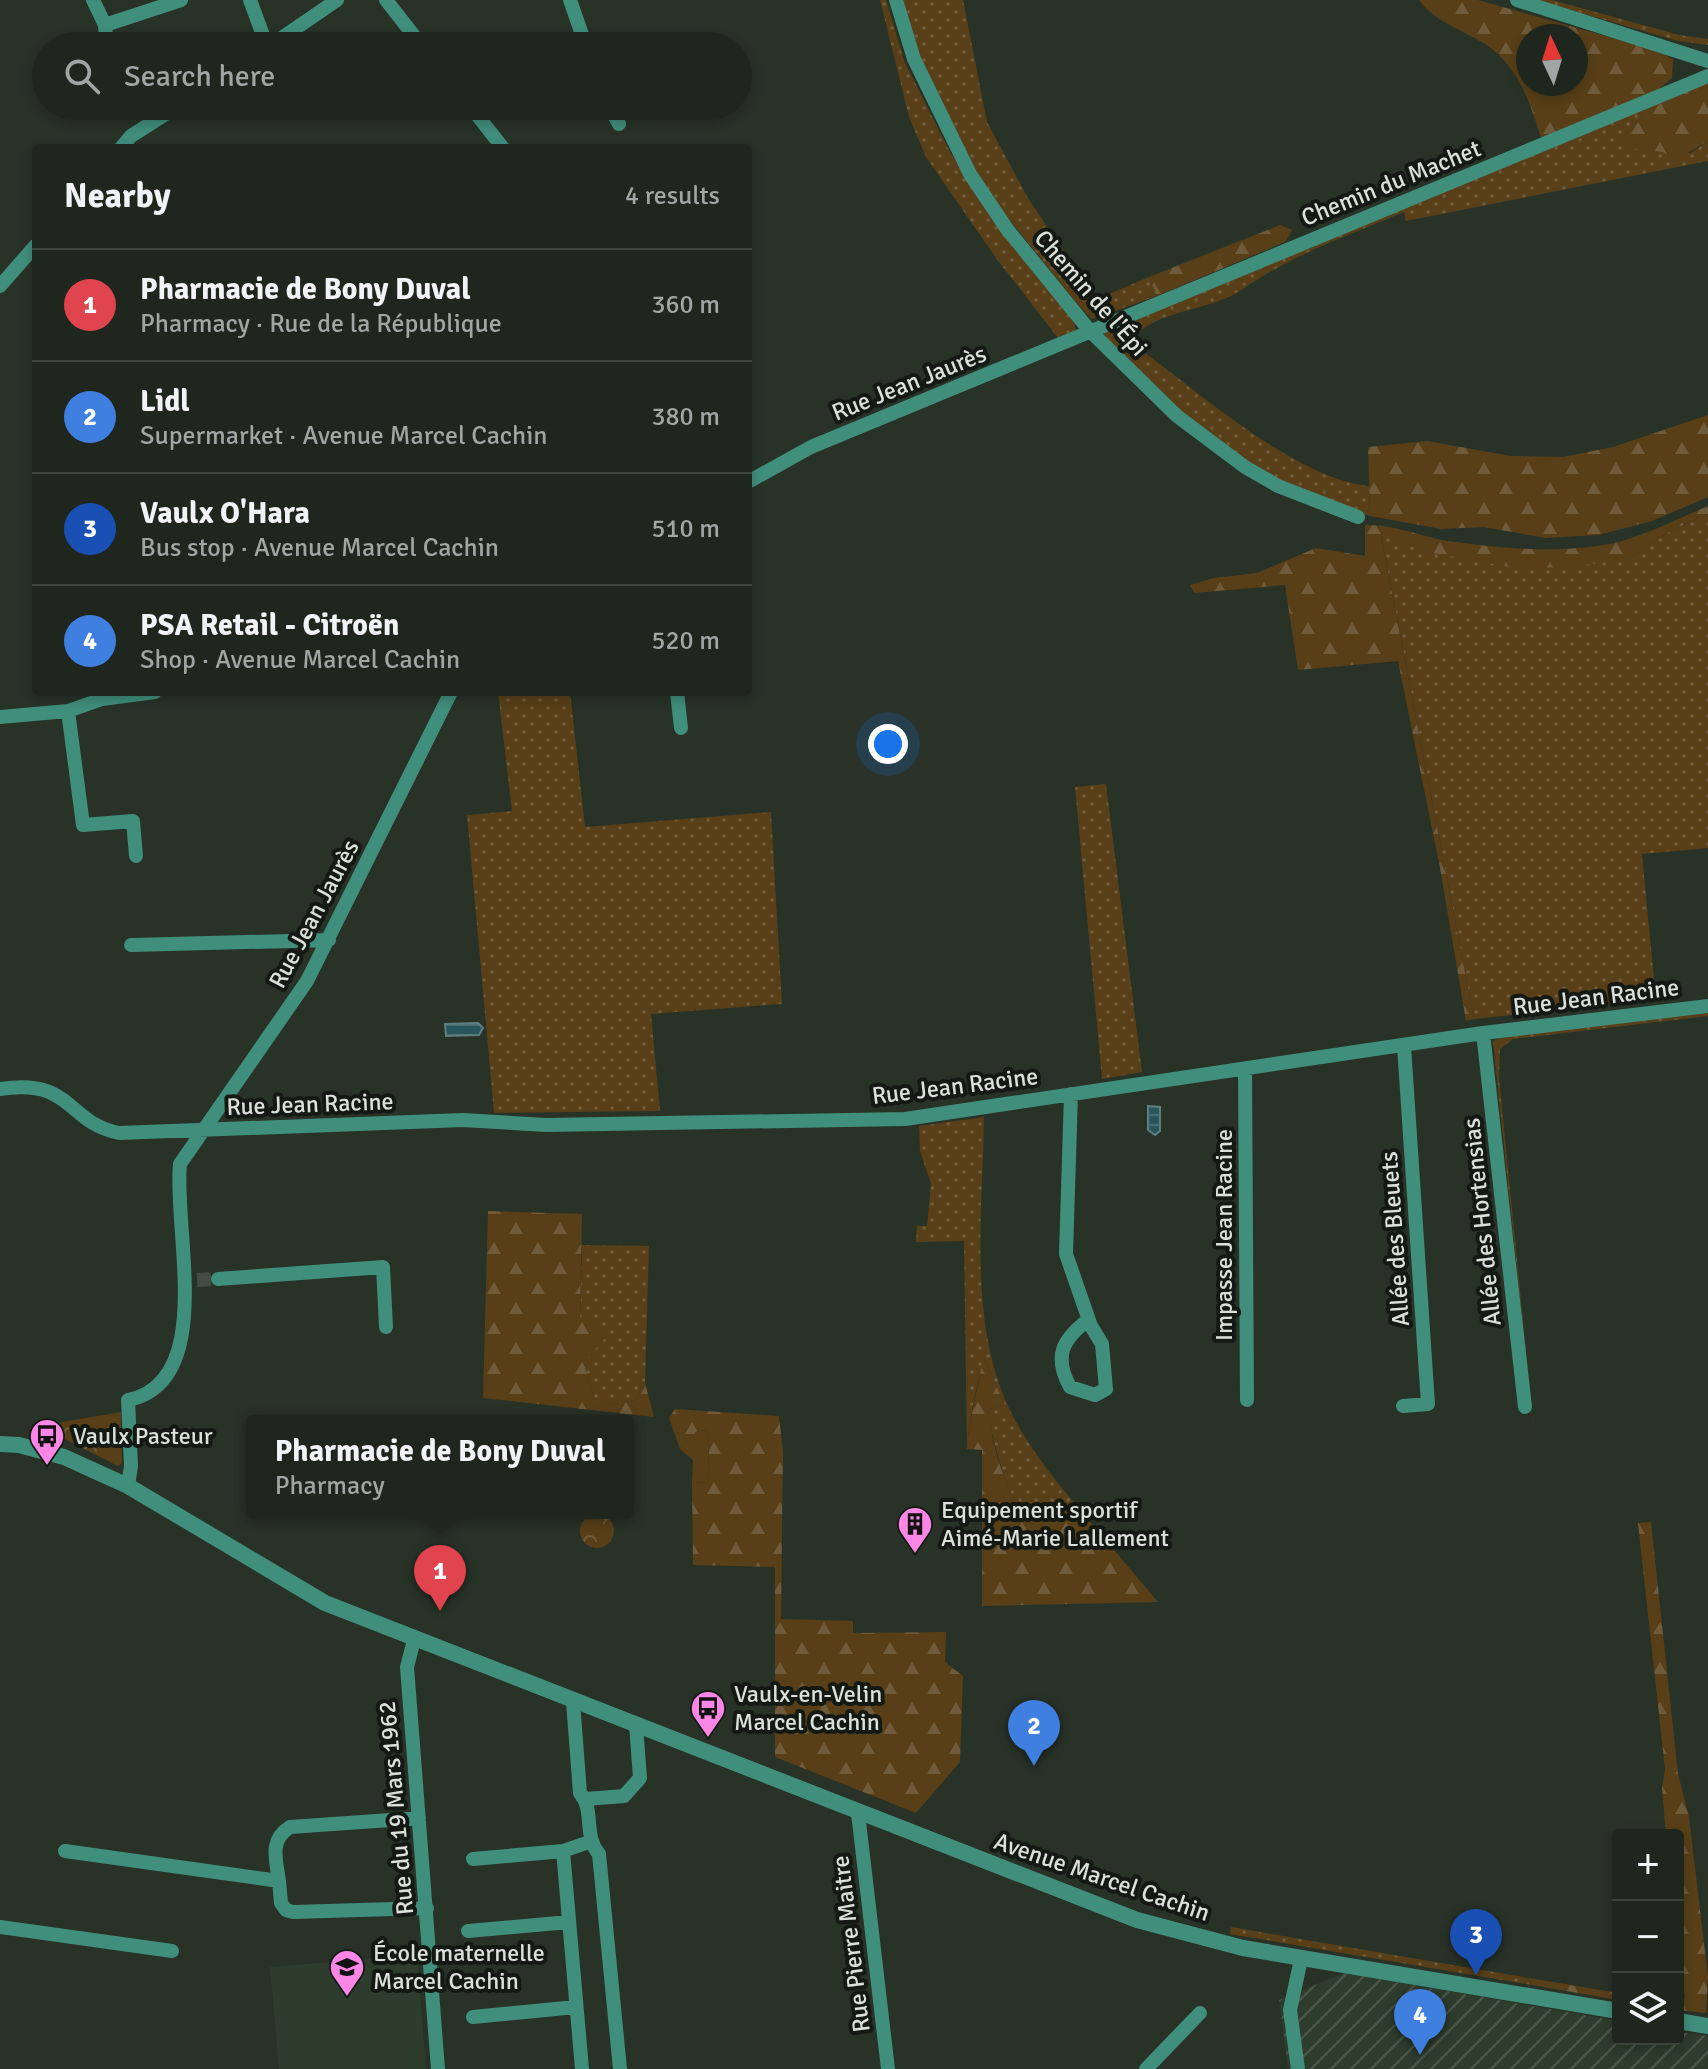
<!DOCTYPE html>
<meta charset="utf-8">
<style>
:root{--surface:#1e261d;--page:#2b322a;--text:#f1f3f6;--muted:#a1a5a4;--line:#3c433b;--accent:#fb86e5}
body{margin:0;font-family:Signika,sans-serif;background:var(--page);color:var(--text)}
.controls{position:absolute;right:24px;bottom:24px;display:grid;overflow:hidden;border-radius:8px;box-shadow:0 4px 12px #0003}
.controls button{width:72px;height:72px;display:grid;place-items:center;padding:0;border:0;border-bottom:2px solid var(--line);background:var(--surface);color:var(--text);font:40px sans-serif}
.compass{position:absolute;left:1516px;top:24px;width:72px;height:72px;border-radius:50%;background:var(--surface);box-shadow:0 4px 12px #0003;rotate:356deg}
.you{position:absolute;left:888px;top:744px;width:28px;height:28px;margin:-20px;border:6px solid #fff;border-radius:50%;background:#1a73e8;box-shadow:0 0 0 12px #1a73e833}
.badge{display:grid;place-items:center;width:52px;height:52px;border-radius:50%;background:var(--accent);color:#fff;font-size:26px;font-weight:700}
.pin{position:absolute;translate:-50% -66px;filter:drop-shadow(0 2px 4px #0008)}
.pin::after{content:'';position:absolute;top:42px;width:28px;height:24px;background:inherit;clip-path:polygon(0 0,100% 0,50% 100%)}
.popup{position:absolute;left:246px;top:1415px;width:388px;height:104px;box-sizing:border-box;display:grid;place-content:center;border-radius:8px;background:var(--surface);filter:drop-shadow(0 2px 6px #0005);font-size:26px;white-space:nowrap;color:var(--muted)}
.popup b{font-size:30px;color:var(--text)}
.popup::after{content:'';position:absolute;left:50%;top:100%;margin-left:-16px;border:16px solid transparent;border-top-color:var(--surface)}
.list{margin:0;padding:0;list-style:none}
h2{display:flex;justify-content:space-between;align-items:center;height:104px;margin:0;padding:0 32px;font-size:34px}
h2 small{font-size:26px;font-weight:400;color:var(--muted)}
.list li{display:grid;grid-template-columns:52px 1fr auto;gap:24px;align-items:center;box-sizing:border-box;height:112px;padding:0 32px;border-top:2px solid var(--line)}
.list b{display:block;font-size:30px;white-space:nowrap}
.list p{margin:0;font-size:26px;white-space:nowrap;color:var(--muted)}
.list em{font-size:26px;font-style:normal;color:var(--muted)}
.icon{flex:none;width:44px;height:44px;fill:none;stroke:currentColor;stroke-width:2;stroke-linecap:round;stroke-linejoin:round}
.map{position:relative;flex:none;width:1708px;height:2069px;overflow:hidden}
.search{position:absolute;background:var(--surface);box-shadow:0 4px 12px #0003;left:32px;top:32px;width:720px;height:88px;display:flex;align-items:center;gap:20px;box-sizing:border-box;padding:0 28px;border-radius:44px;color:var(--muted);font-size:30px}
.panel{position:absolute;background:var(--surface);box-shadow:0 4px 12px #0003;left:32px;top:144px;width:720px;height:552px;border-radius:8px}
.map>svg:first-child{display:block}
.built{fill:#2e3c2d}
.industrial{fill:url(#industrial-furrows)}
.grass{fill:url(#grass-dots)}
.forest{fill:url(#forest-firs);fill-rule:evenodd}
.park{fill:url(#park-crowns)}
.pitch{fill:#583f18}
.water{fill:url(#water-rules);stroke:#5e7f82;stroke-width:2}
.lines{fill:none;stroke-linecap:round;stroke-linejoin:round}
.minor-tunnel{stroke:#434c42;stroke-width:14;stroke-dasharray:14 7;stroke-linecap:butt}
.minor{stroke:#408e7c;stroke-width:14}
.tertiary{stroke:#408e7c;stroke-width:16}
.labels{text-anchor:middle;dominant-baseline:central;stroke-width:8;stroke-linejoin:round;paint-order:stroke}
.street-label{font-size:24px;fill:#dbe1da;stroke:#141914}
.poi-label{font-size:24px;fill:#dbe1da;stroke:#141914;text-anchor:start}
</style>
<div class="map">
<svg width="1708" height="2069" viewBox="0 0 1708 2069">
<defs>
<pattern id="industrial-furrows" width="10" height="10" patternUnits="userSpaceOnUse" patternTransform="scale(2)"><rect width="10" height="10" fill="#2e3c2d"/><path d="M-1 1l2-2M0 10L10 0M9 11l2-2" fill="none" stroke="#4c584b"/></pattern>
<pattern id="grass-dots" width="8" height="8" patternUnits="userSpaceOnUse" patternTransform="scale(2)"><rect width="8" height="8" fill="#583f18"/><path d="M2 2h.1M6 6h.1" fill="none" stroke="#6f5a39" stroke-width="1.8" stroke-linecap="round"/></pattern>
<pattern id="forest-firs" width="22" height="20" patternUnits="userSpaceOnUse" patternTransform="scale(2)"><rect width="22" height="20" fill="#583f18"/><path d="M5 1l3.5 6h-7zM16 11l3.5 6h-7z" fill="#6f5a39"/></pattern>
<pattern id="park-crowns" width="20" height="18" patternUnits="userSpaceOnUse" patternTransform="scale(2)"><rect width="20" height="18" fill="#583f18"/><path d="M2 6a3 3 0 1 1 6 0M12 15a3 3 0 1 1 6 0" fill="none" stroke="#6f5a39"/></pattern>
<pattern id="water-rules" width="6" height="5" patternUnits="userSpaceOnUse" patternTransform="scale(2)"><rect width="6" height="5" fill="#29555c"/><path d="M0 2.5h6" fill="none" stroke="#476d73"/></pattern>
</defs>
<rect width="100%" height="100%" fill="#283227"/>
<path class="built" d="M417,1955L426,2069H279L270,1967Z"/>
<path class="industrial" d="M1344,1973L1618,2021V2039H1678V2032L1708,2036V2069H1288L1279,2000Z"/>
<path class="grass" d="M880,0H886L905,63L949,150L970,185L1072,316L1076,330L1058,338L996,258L926,157L909,117Z
M903,0H963L987,122L1029,200L1097,299L1149,277L1157,296L1092,319L1080,307L984,188L921,59Z
M1536,0H1552L1679,35L1708,39V45L1678,41Z
M1644,109V115L1625,135L1622,147L1691,153L1708,141V161L1406,221L1404,212C1349,235 1292,255 1243,289C1211,311 1165,308 1135,335L1137,347C1198,391 1294,478 1369,486L1370,516L1270,479L1179,413L1104,340V333Z
M1708,514V848L1642,854L1656,1000L1474,1019L1381,535L1428,552L1628,559L1672,530Z
M498,692H570L585,827L771,812L782,1004L651,1014L660,1111L494,1113L467,815L512,811Z
M1106,784L1142,1072L1102,1079L1075,787Z
M1708,1012V1016L1513,1039L1500,1049L1499,1078L1535,1442L1493,1041L1506,1036Z
M984,1117C983,1208 969,1311 1004,1397C1022,1440 1053,1478 1083,1513L1051,1503L1042,1523L1036,1527C1010,1512 995,1448 989,1419L990,1409L1005,1406L984,1357C977,1386 969,1419 967,1449L964,1241L916,1242L917,1226H927L931,1184L920,1151L919,1126Z
M582,1245L649,1246L645,1383L635,1400L615,1404L594,1399L584,1363L592,1349L580,1320Z
M1231,1927L1529,1978L1526,1984L1230,1934Z"/>
<path class="forest" d="M1419,0H1478L1655,50L1673,59L1672,78L1654,93L1541,138C1531,104 1517,64 1485,44C1463,30 1435,22 1419,0ZM1528,36H1576V84H1528Z
M1708,83V141L1674,161L1663,152L1621,147L1625,135L1644,115V109Z
M1280,225L1292,230L1285,242L1157,296L1149,277Z
M1708,415V497L1652,521L1598,535L1545,538L1484,527L1441,529L1370,516L1368,447L1427,441L1511,456L1563,457L1613,447Z
M1708,506V514L1672,530L1628,559L1572,567L1515,568L1428,552L1381,536L1474,1019L1466,1021L1440,868L1398,661L1298,670L1285,585L1194,593L1190,585L1214,578L1257,573L1316,548L1365,556V525C1397,524 1425,539 1456,542C1505,549 1561,553 1610,544C1643,537 1677,519 1708,506Z
M488,1211L582,1214L580,1320L601,1325L606,1337L584,1363L594,1399L615,1404L635,1400L645,1383L654,1417L483,1398Z
M983,1355L1005,1406L990,1409C987,1436 1012,1514 1036,1527L1042,1523L1051,1503L1083,1513L1158,1602L982,1606V1450L967,1449C969,1417 979,1388 983,1355Z
M675,1409L779,1416L783,1452L781,1619L853,1621V1633L946,1632L945,1662L963,1676L960,1762L916,1813L775,1757V1567L693,1565L692,1482L708,1483L709,1431L698,1430L680,1449L669,1418Z
M1651,1522L1678,1774L1689,1817L1708,1977L1706,2013L1678,2010V2003L1685,1998L1678,1961V1835H1666L1662,1788L1665,1769L1638,1523Z
M1529,1978L1618,1993V2000L1526,1984Z"/>
<path class="park" d="M121,1412L122,1463L118,1466L45,1429V1425Z
M580 1531a17 17 0 1 1 34 0a17 17 0 1 1-34 0Z"/>
<path class="pitch" d="M698,1430L709,1431L708,1483L692,1482L693,1460L680,1449Z"/>
<path class="water" d="M478,1023L483,1028L479,1035L446,1036L445,1024Z
M1148,1106L1160,1107V1131L1155,1135L1148,1130Z"/>
<g class="lines">
<path class="minor-tunnel" d="M197,1280L218,1279"/>
<path class="minor" d="M93,0L105,25L107,46
M250,0L267,46
M386,0L422,46
M570,0L586,46
M896,0L914,59L970,174L1007,229L1090,331L1177,416L1245,467L1278,486L1358,517
M1517,0L1708,61
M105,25L181,0
M270,46L337,0
M470,106L503,148
M609,106L619,124
M121,148L131,136L178,106
M0,286L36,245
M748,482L811,447L1708,76
M677,692L681,728
M68,711L83,825L133,821L136,856
M0,717L68,711L102,699L155,692
M131,945L329,940
M1483,1033L1525,1407
M1245,1069L1247,1400
M0,1089C74,1078 65,1122 119,1133L463,1120L546,1125L905,1119L1483,1033L1708,1006
M1071,1094L1066,1254L1091,1326L1102,1344L1106,1389L1095,1395L1070,1387C1053,1356 1063,1339 1088,1320
M218,1279L383,1267L386,1327
M1403,1406L1428,1404L1404,1046
M128,1486L131,1466L128,1400C217,1382 173,1230 180,1164L307,981L451,692
M414,1640L407,1667L438,2069
M573,1702L580,1793C595,1810 583,1836 599,1854L620,2069
M586,1799L624,1796L640,1778L636,1725
M858,1813L888,2069
M65,1851L279,1881C276,1859 269,1840 290,1827L419,1818
M473,1859L563,1851
M279,1881L281,1903L286,1910L293,1912L427,1908
M0,1927L172,1951
M468,1931L569,1922
M473,2017L576,2007
M582,2069L563,1851L589,1842
M1146,2069L1200,2013
M1298,2069L1290,2010L1301,1959"/>
<path class="tertiary" d="M0,1444L19,1445L64,1457L128,1486L325,1603L1137,1920L1243,1948L1618,2011
M1678,2021L1708,2026"/>
</g>
<defs>
<g id="bus-pin" transform="scale(1.8)"><path d="M0 17L-7.5 6A9.5 9.5 0 1 1 7.5 6Z" fill="#fb86e5" stroke="#141914"/><path d="M-5-6H5V4H4V6H2V4H-2V6H-4V4H-5ZM-3.5-4V0h7V-4ZM-3.5 1.2v1.5H-2V1.2ZM2 1.2v1.5H3.5V1.2Z" fill="#111"/></g>
<g id="building-pin" transform="scale(1.8)"><path d="M0 17L-7.5 6A9.5 9.5 0 1 1 7.5 6Z" fill="#fb86e5" stroke="#141914"/><path d="M-4-6H4V6H1V3H-1V6H-4ZM-2.5-4.3h1.7v1.8h-1.7ZM.8-4.3h1.7v1.8H.8ZM-2.5-1h1.7V.8h-1.7ZM.8-1h1.7V.8H.8Z" fill="#111"/></g>
<g id="school-pin" transform="scale(1.8)"><path d="M0 17L-7.5 6A9.5 9.5 0 1 1 7.5 6Z" fill="#fb86e5" stroke="#141914"/><path d="M0-5L7-2L0 1L-7-2ZM-4 1L0 2.5L4 1V4Q0 6-4 4Z" fill="#111"/></g>
</defs>
<g fill-rule="evenodd">
<use href="#bus-pin" x="47" y="1436"/>
<use href="#building-pin" x="915" y="1524"/>
<use href="#bus-pin" x="708" y="1708"/>
<use href="#school-pin" x="347" y="1967"/>
</g>
<g class="labels">
<g class="street-label">
<text transform="translate(1391 183) rotate(-22)">Chemin du Machet</text>
<text transform="translate(1091 293) rotate(49)">Chemin de l'Épi</text>
<text transform="translate(909 383) rotate(-22)">Rue Jean Jaurès</text>
<text transform="translate(314 914) rotate(-62)">Rue Jean Jaurès</text>
<text transform="translate(1596 997) rotate(-7)">Rue Jean Racine</text>
<text transform="translate(955 1086) rotate(-7)">Rue Jean Racine</text>
<text transform="translate(310 1104) rotate(-2)">Rue Jean Racine</text>
<text transform="translate(1482 1222) rotate(-96)">Allée des Hortensias</text>
<text transform="translate(1224 1235) rotate(-90)">Impasse Jean Racine</text>
<text transform="translate(1395 1239) rotate(-94)">Allée des Bleuets</text>
<text transform="translate(396 1808) rotate(-95)">Rue du 19 Mars 1962</text>
<text transform="translate(1102 1877) rotate(19)">Avenue Marcel Cachin</text>
<text transform="translate(851 1944) rotate(-97)">Rue Pierre Maitre</text>
</g>
<g class="poi-label">
<text x="73" y="1436">Vaulx Pasteur</text>
<text x="941" y="1510">Equipement sportif<tspan x="941" dy="28">Aimé-Marie Lallement</tspan></text>
<text x="734" y="1694">Vaulx-en-Velin<tspan x="734" dy="28">Marcel Cachin</tspan></text>
<text x="373" y="1953">École maternelle<tspan x="373" dy="28">Marcel Cachin</tspan></text>
</g>
</g>
</svg>
<div class="controls">
<button>+</button>
<button>−</button>
<button><svg class="icon" aria-label="layers" viewBox="0 0 24 24"><path d="M12 4l9 5-9 5-9-5zM3 14l9 5 9-5"/></svg></button>
</div>
<svg class="compass" viewBox="-18 -18 36 36"><path d="M0-13l5 13h-10z" fill="#e53935"/><path d="M0 13l5-13h-10z" fill="#a1a5a4"/></svg>
<div class="you"></div>
<div class="pin badge" style="left:440px;top:1611px;background:#e0444e">1</div>
<div class="popup"><b>Pharmacie de Bony Duval</b>Pharmacy</div>
<div class="pin badge" style="left:1034px;top:1766px;background:#3f7fe0">2</div>
<div class="pin badge" style="left:1476px;top:1975px;background:#1a4fb4">3</div>
<div class="pin badge" style="left:1420px;top:2055px;background:#3f7fe0">4</div>
<div class="search"><svg class="icon" aria-label="search" viewBox="0 0 24 24"><circle cx="10" cy="10" r="6"/><path d="M15 15l6 6"/></svg>Search here</div>
<section class="panel">
<h2>Nearby<small>4 results</small></h2>
<ul class="list">
<li><span class="badge" style="background:#e0444e">1</span><div><b>Pharmacie de Bony Duval</b><p>Pharmacy · Rue de la République</p></div><em>360 m</em></li>
<li><span class="badge" style="background:#3f7fe0">2</span><div><b>Lidl</b><p>Supermarket · Avenue Marcel Cachin</p></div><em>380 m</em></li>
<li><span class="badge" style="background:#1a4fb4">3</span><div><b>Vaulx O'Hara</b><p>Bus stop · Avenue Marcel Cachin</p></div><em>510 m</em></li>
<li><span class="badge" style="background:#3f7fe0">4</span><div><b>PSA Retail - Citroën</b><p>Shop · Avenue Marcel Cachin</p></div><em>520 m</em></li>
</ul>
</section>
</div>
